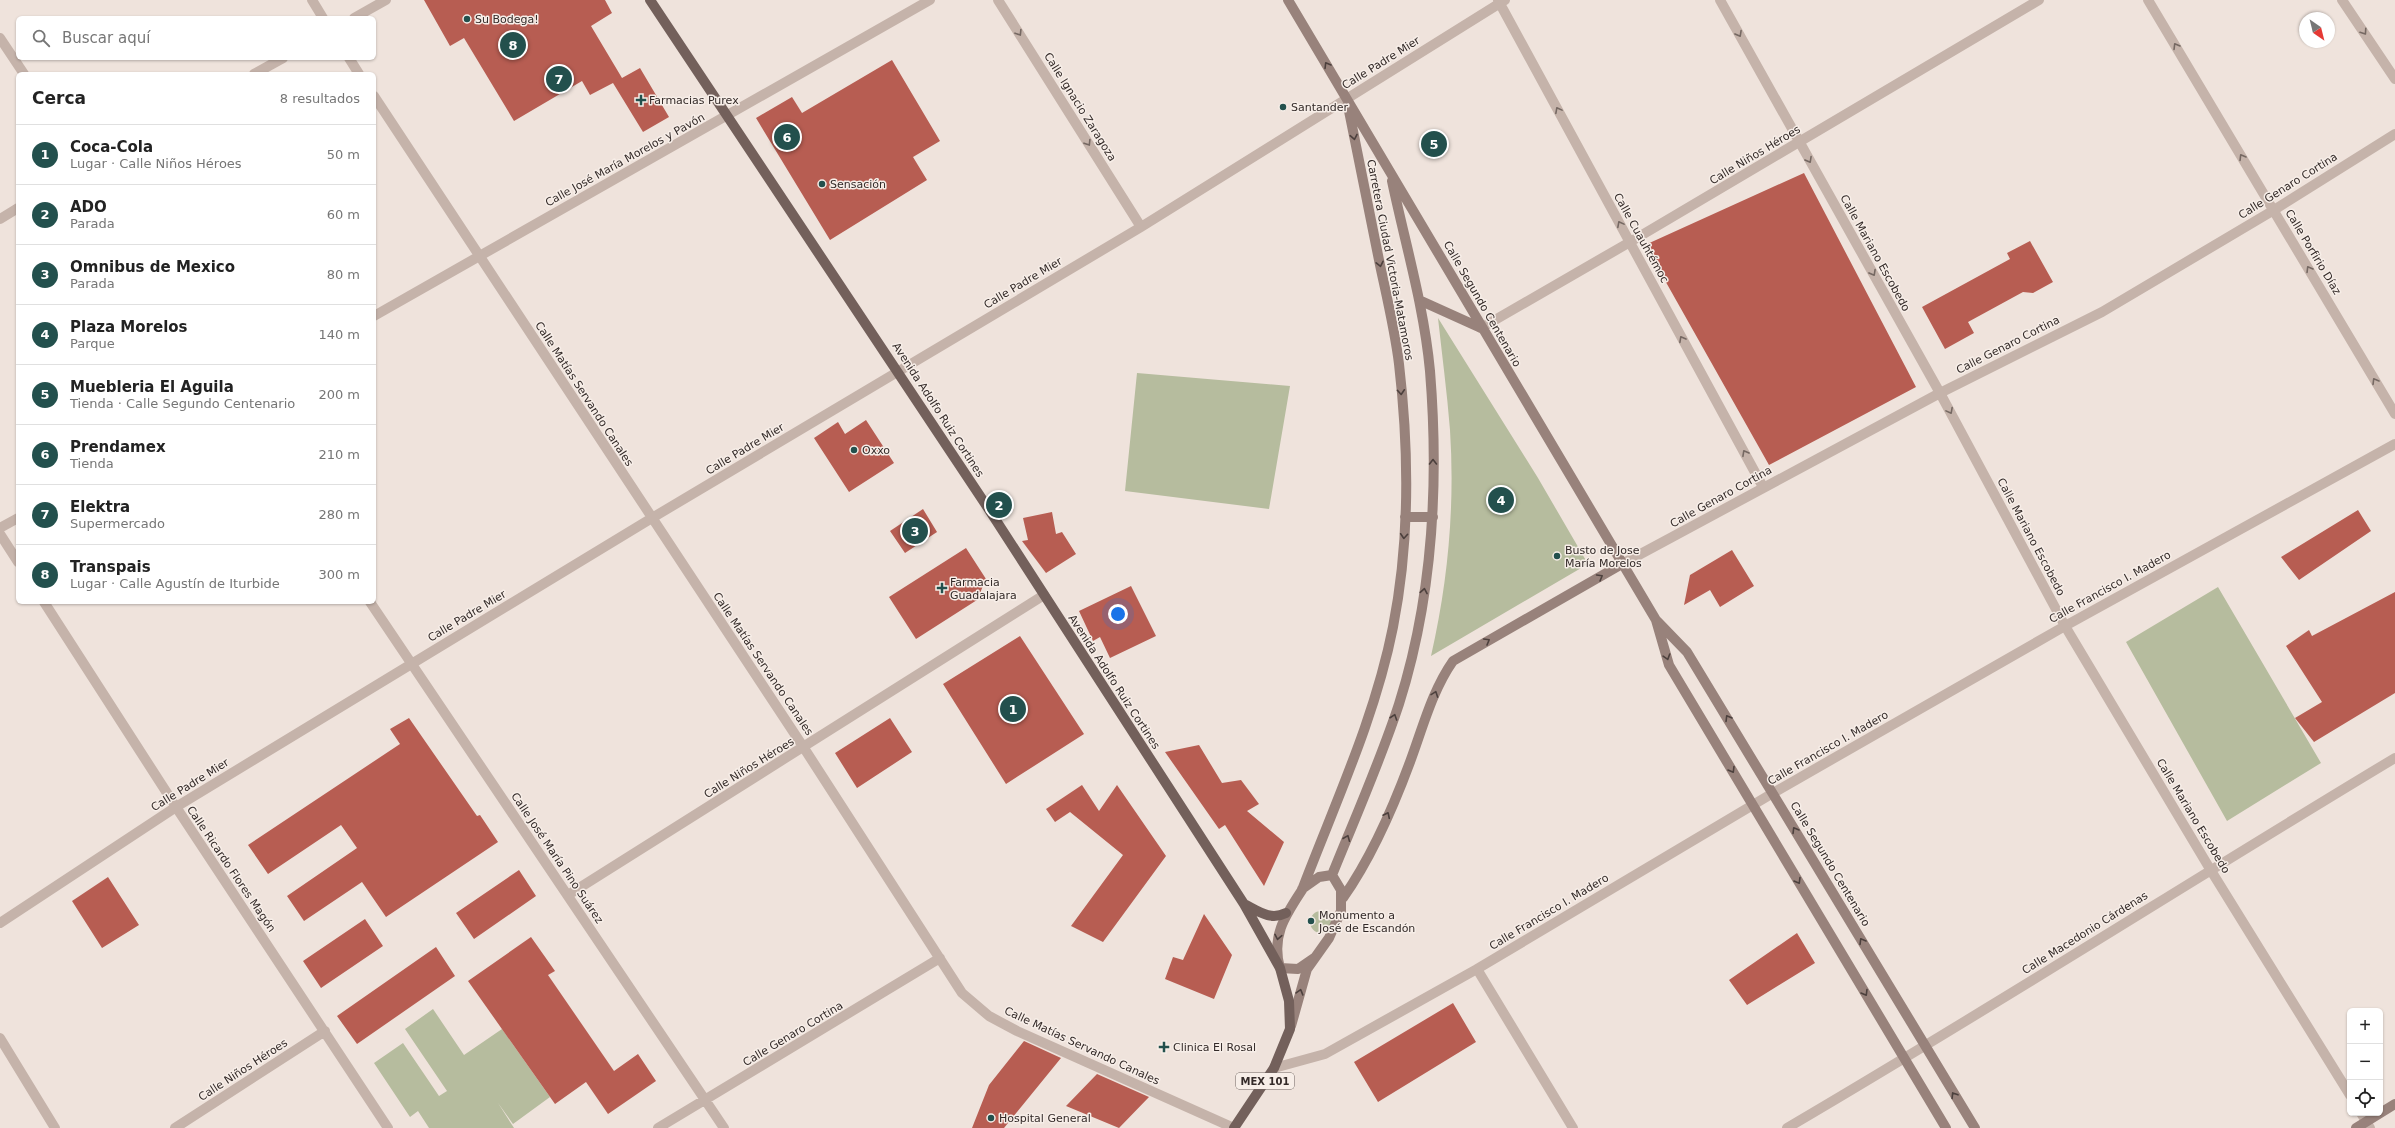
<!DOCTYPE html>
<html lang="es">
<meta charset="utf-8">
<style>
:root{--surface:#fff;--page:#f6f6f6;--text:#222;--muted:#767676;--line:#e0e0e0;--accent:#23504d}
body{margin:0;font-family:"DejaVu Sans",sans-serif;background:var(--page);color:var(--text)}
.controls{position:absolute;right:12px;bottom:12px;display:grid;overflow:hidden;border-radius:6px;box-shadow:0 1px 3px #0004}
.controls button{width:36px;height:36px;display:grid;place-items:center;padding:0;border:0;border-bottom:1px solid var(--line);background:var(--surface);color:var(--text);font:20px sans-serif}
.compass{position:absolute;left:2299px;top:12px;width:36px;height:36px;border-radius:50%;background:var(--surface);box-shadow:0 1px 3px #0004;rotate:145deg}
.you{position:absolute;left:1118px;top:614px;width:14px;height:14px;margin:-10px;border:3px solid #fff;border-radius:50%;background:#1a73e8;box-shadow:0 0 0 6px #1a73e833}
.badge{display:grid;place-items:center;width:26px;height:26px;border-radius:50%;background:var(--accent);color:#fff;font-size:13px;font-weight:700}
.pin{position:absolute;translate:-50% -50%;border:2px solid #fff;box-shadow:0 1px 4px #0006}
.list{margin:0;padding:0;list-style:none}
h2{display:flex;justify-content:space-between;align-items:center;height:52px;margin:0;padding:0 16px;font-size:17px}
h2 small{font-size:13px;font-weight:400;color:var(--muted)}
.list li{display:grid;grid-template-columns:26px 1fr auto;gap:12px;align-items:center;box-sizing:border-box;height:60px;padding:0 16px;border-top:1px solid var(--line)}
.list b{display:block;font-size:15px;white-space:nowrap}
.list p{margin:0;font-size:13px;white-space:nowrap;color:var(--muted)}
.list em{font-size:13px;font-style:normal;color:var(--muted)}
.icon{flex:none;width:22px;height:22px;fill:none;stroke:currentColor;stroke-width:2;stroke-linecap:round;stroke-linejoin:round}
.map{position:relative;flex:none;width:2395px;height:1128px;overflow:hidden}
.search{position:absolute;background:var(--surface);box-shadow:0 1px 3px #0004;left:16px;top:16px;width:360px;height:44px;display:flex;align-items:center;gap:10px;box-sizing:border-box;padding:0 14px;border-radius:6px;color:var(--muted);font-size:15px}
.panel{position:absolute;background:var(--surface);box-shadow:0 1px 3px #0004;left:16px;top:72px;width:360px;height:532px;border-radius:6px}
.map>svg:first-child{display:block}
.green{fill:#b6bc9e}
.building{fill:#b75d52}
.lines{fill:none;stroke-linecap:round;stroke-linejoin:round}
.street{stroke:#c5b3aa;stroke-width:10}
.secondary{stroke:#98827b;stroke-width:10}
.primary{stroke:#73605b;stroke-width:10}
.oneway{stroke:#756862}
.oneway2{stroke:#4c403d}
.poi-dot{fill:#23504d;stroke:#f7eee8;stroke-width:1.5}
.labels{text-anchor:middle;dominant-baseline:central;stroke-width:3;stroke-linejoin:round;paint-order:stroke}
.shield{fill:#f7eee8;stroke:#6e6562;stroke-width:1}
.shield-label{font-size:10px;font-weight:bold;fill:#332a28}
.poi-label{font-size:11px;fill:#332a28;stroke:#f7eee8;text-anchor:start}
.street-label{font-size:11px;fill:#332a28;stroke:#f7eee8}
</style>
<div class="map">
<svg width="2395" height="1128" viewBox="0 0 2395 1128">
<rect width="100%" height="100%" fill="#efe3dc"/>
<path class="green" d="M1438,318L1538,478L1588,564L1431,656C1448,582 1455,506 1450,430C1447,392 1442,355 1438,318Z
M1137,373L1290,386L1269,509L1125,491Z
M2218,587L2321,763L2227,821L2126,642Z
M1310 922a11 11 0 1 1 22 0a11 11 0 1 1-22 0Z
M433,1009L464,1055L502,1029L550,1097L513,1124L498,1103L514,1128H429L418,1111L410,1117L374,1063L403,1043L439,1096L447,1091L405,1029Z"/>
<path class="building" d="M424,0H605L612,13L591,26L622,78L640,68L669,117L643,132L613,83L590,95L582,81L514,121L464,38L450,46Z
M892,60L940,141L913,157L927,180L830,240L756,118L792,97L802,113Z
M1804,173L1916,387L1769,465L1645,245Z
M2030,241L2053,282L2033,293L2023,292L1968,322L1974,333L1945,349L1922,307L2010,259L2007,253Z
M866,420L894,463L849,492L814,438L838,422L845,434Z
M923,509L937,532L905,553L890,531Z
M2358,510L2371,531L2299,580L2281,557Z
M1052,512L1056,534L1062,532L1076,554L1046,573L1022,541L1028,540L1023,518Z
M966,548L986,579L977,600L916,639L889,597Z
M1732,550L1754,586L1720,607L1710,590L1684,605L1690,575Z
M1131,586L1156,636L1110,658L1100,637L1093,641L1079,611Z
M2395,592V693L2314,742L2295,718L2322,702L2286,646L2309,630L2312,636Z
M1020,636L1084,734L1006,784L943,684Z
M409,718L477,816L480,815L498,842L386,917L362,882L304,921L287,896L357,848L341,825L268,874L248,845L400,744L390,729Z
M890,718L912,752L857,788L835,753Z
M1199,745L1222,783L1241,780L1259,804L1247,811L1284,842L1264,886L1225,825L1219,829L1165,752Z
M1082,785L1099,811L1117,785L1166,856L1103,942L1071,926L1123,855L1070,812L1055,822L1046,809Z
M519,870L536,896L474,939L456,913Z
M108,877L139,925L102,948L72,901Z
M1204,914L1232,955L1214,999L1165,979L1173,957L1183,960Z
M365,919L383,946L321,988L303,961Z
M1797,933L1815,963L1747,1005L1729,980Z
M531,937L555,971L548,975L614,1071L638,1054L656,1081L608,1114L586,1082L555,1104L468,981Z
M436,947L455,976L357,1044L337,1016Z
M1453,1003L1476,1042L1378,1102L1354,1062Z
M1024,1041L1061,1058L1004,1128H972L989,1085Z
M1097,1074L1149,1097L1119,1128L1066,1106Z"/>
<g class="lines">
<path class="street" d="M312,0L323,18
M998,0L1141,227
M1498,0L1763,487
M1720,0L1940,393L2065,626L2210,869L2350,1095
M2148,0L2395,414
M2342,0L2395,79
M354,18L386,0
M0,38L24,74
M349,58L359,74
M254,74L283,58
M374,96L804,748L962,993L989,1016L1017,1031L1234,1128
M0,219L18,208
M374,316L930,0
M1481,328L1630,242L2039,0
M0,528L18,518
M0,534L18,562
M1622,564L1940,393L2102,312L2274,210L2395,134
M44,602L176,807L388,1128
M370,602L724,1128
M568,895L1044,595
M0,923L176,807L652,518L1141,227L1505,0
M1477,969L1573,1128
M0,1038L55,1128
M1274,1068L1325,1054L1477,969L1773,793L2065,626L2395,444
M2361,1113L2370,1128
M175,1128L325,1031
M658,1128L940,958
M1787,1128C1992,1008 2192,880 2395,758"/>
<path class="secondary" d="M1288,0L1656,620L1669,665L1946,1128
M1419,300L1481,328
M1405,517H1433
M1657,621L1687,652L1975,1128
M1332,875C1355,818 1380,762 1399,704C1433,597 1439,482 1430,371C1424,306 1405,243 1392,181
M1343,898C1371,858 1393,808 1410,762C1423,727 1432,691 1453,661L1622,564
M1314,958L1298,969L1280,968C1271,936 1285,916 1302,890C1335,803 1375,718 1393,627C1410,541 1409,450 1399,364C1395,331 1387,298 1380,265C1369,212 1359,159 1348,106
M1291,1026L1307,969L1329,938L1341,911V890L1332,875L1319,877L1302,889
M2356,1128L2395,1104"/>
<path class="primary" d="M650,0L988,508L1244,904L1280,968L1289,1001L1290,1029L1274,1068L1234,1128
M1244,904C1258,911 1270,921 1286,913"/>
</g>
<defs><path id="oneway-chevron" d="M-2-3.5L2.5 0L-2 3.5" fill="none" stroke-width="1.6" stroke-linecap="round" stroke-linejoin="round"/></defs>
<g class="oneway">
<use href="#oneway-chevron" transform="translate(2364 32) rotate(56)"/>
<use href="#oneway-chevron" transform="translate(1019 33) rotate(58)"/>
<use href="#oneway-chevron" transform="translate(1739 34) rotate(61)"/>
<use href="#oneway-chevron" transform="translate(2176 46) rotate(-121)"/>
<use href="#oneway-chevron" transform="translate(1558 110) rotate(-118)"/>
<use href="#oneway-chevron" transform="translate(1088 143) rotate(58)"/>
<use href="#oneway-chevron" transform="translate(2242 157) rotate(-121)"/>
<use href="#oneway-chevron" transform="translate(1809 160) rotate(61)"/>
<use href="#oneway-chevron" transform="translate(1620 224) rotate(-118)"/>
<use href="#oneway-chevron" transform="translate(2309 269) rotate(-121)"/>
<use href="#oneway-chevron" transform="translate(1873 273) rotate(61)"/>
<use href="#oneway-chevron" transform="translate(1682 339) rotate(-119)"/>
<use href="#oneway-chevron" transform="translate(2375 381) rotate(-121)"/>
<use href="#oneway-chevron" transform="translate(1950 411) rotate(62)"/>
<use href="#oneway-chevron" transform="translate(1745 453) rotate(-119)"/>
</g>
<g class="oneway2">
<use href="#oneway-chevron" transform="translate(1327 65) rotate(-121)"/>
<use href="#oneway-chevron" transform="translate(1354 137) rotate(79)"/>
<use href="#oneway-chevron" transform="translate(1380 264) rotate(78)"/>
<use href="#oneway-chevron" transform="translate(1401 392) rotate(86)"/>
<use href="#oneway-chevron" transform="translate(1433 462) rotate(-90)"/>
<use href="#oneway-chevron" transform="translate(1404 536) rotate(94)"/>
<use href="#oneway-chevron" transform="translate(1600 577) rotate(-30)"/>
<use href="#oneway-chevron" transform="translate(1424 591) rotate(-80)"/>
<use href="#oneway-chevron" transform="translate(1487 641) rotate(-30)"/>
<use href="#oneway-chevron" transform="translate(1667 657) rotate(73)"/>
<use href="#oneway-chevron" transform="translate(1435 694) rotate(-70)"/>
<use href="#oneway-chevron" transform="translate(1394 717) rotate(-71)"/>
<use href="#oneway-chevron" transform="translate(1728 718) rotate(-121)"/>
<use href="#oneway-chevron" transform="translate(1732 770) rotate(59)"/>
<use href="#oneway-chevron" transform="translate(1387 815) rotate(-64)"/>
<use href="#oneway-chevron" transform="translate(1795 830) rotate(-121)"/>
<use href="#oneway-chevron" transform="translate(1347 838) rotate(-68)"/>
<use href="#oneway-chevron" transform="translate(1798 881) rotate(59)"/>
<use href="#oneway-chevron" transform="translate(1278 937) rotate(101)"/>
<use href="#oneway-chevron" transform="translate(1862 941) rotate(-121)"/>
<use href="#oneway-chevron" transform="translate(1300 992) rotate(-74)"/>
<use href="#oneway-chevron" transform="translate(1865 993) rotate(59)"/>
<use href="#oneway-chevron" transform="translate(1954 1095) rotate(-122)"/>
</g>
<g class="poi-dot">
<circle cx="467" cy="19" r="4"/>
<path d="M639 94h4v4h4v4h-4v4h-4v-4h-4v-4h4z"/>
<circle cx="1283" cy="107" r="4"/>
<circle cx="822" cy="184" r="4"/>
<circle cx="854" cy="450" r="4"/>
<circle cx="1557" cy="556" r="4"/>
<path d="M940 582h4v4h4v4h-4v4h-4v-4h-4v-4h4z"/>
<circle cx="1311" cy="921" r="4"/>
<path d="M1162 1041h4v4h4v4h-4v4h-4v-4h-4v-4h4z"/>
<circle cx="991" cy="1118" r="4"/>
</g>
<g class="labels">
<rect class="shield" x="1236" y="1073" width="58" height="16" rx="3"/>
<g class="shield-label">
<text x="1265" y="1081">MEX 101</text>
</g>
<g class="poi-label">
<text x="475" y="19">Su Bodega!</text>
<text x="649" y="100">Farmacias Purex</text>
<text x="1291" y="107">Santander</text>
<text x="830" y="184">Sensación</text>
<text x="862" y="450">Oxxo</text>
<text x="1565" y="550">Busto de Jose<tspan x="1565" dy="13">María Morelos</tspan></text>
<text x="950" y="582">Farmacia<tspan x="950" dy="13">Guadalajara</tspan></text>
<text x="1319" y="915">Monumento a<tspan x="1319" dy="13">José de Escandón</tspan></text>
<text x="1173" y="1047">Clinica El Rosal</text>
<text x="999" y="1118">Hospital General</text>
</g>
<g class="street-label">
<text transform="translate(1381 63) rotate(-32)">Calle Padre Mier</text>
<text transform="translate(1080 107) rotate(58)">Calle Ignacio Zaragoza</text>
<text transform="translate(1755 155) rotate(-31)">Calle Niños Héroes</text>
<text transform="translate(625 160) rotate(-29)">Calle José María Morelos y Pavón</text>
<text transform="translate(2288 186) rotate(-32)">Calle Genaro Cortina</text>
<text transform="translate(1641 238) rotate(61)">Calle Cuauhtémoc</text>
<text transform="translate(2313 252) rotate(59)">Calle Porfirio Díaz</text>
<text transform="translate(1875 253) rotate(61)">Calle Mariano Escobedo</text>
<text transform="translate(1390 260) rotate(79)">Carretera Ciudad Victoria-Matamoros</text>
<text transform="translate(1023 283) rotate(-31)">Calle Padre Mier</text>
<text transform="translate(1482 304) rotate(60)">Calle Segundo Centenario</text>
<text transform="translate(2008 345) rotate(-27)">Calle Genaro Cortina</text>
<text transform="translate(584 394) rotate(57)">Calle Matías Servando Canales</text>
<text transform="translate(938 410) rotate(57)">Avenida Adolfo Ruiz Cortines</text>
<text transform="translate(745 449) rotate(-31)">Calle Padre Mier</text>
<text transform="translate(1721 497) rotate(-29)">Calle Genaro Cortina</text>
<text transform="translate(2031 537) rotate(62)">Calle Mariano Escobedo</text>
<text transform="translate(2110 587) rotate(-29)">Calle Francisco I. Madero</text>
<text transform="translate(467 616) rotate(-31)">Calle Padre Mier</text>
<text transform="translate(763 664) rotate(56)">Calle Matías Servando Canales</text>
<text transform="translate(1114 682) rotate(57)">Avenida Adolfo Ruiz Cortines</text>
<text transform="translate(1828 748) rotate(-30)">Calle Francisco I. Madero</text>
<text transform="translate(749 768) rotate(-32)">Calle Niños Héroes</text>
<text transform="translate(190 785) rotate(-32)">Calle Padre Mier</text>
<text transform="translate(2193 816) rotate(59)">Calle Mariano Escobedo</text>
<text transform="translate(557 858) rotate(56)">Calle José María Pino Suárez</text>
<text transform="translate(1830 864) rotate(59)">Calle Segundo Centenario</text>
<text transform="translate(231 869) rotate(56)">Calle Ricardo Flores Magón</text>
<text transform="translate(1549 912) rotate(-31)">Calle Francisco I. Madero</text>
<text transform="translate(2085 933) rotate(-32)">Calle Macedonio Cárdenas</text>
<text transform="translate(793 1034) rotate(-31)">Calle Genaro Cortina</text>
<text transform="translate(1082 1046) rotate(25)">Calle Matías Servando Canales</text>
<text transform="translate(243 1070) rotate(-33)">Calle Niños Héroes</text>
</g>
</g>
</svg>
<div class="controls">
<button>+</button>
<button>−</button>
<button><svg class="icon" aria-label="locate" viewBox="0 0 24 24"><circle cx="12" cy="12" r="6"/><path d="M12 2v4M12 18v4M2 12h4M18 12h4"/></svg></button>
</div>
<svg class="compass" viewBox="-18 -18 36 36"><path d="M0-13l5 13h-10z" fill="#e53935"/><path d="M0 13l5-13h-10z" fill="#767676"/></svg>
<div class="you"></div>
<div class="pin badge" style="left:1013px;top:709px">1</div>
<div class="pin badge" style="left:999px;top:505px">2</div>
<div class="pin badge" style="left:915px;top:531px">3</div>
<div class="pin badge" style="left:1501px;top:500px">4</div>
<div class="pin badge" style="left:1434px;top:144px">5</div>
<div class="pin badge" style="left:787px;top:137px">6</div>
<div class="pin badge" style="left:559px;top:79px">7</div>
<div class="pin badge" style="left:513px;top:45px">8</div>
<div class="search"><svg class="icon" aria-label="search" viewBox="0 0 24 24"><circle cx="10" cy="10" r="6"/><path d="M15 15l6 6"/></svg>Buscar aquí</div>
<section class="panel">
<h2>Cerca<small>8 resultados</small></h2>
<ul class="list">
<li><span class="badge">1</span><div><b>Coca-Cola</b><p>Lugar · Calle Niños Héroes</p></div><em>50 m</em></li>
<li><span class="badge">2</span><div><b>ADO</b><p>Parada</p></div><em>60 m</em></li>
<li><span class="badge">3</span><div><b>Omnibus de Mexico</b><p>Parada</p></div><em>80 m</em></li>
<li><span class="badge">4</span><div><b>Plaza Morelos</b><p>Parque</p></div><em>140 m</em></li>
<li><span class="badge">5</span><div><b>Muebleria El Aguila</b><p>Tienda · Calle Segundo Centenario</p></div><em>200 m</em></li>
<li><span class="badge">6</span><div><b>Prendamex</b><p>Tienda</p></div><em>210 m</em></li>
<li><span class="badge">7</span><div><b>Elektra</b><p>Supermercado</p></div><em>280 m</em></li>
<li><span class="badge">8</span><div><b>Transpais</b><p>Lugar · Calle Agustín de Iturbide</p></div><em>300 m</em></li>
</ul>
</section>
</div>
